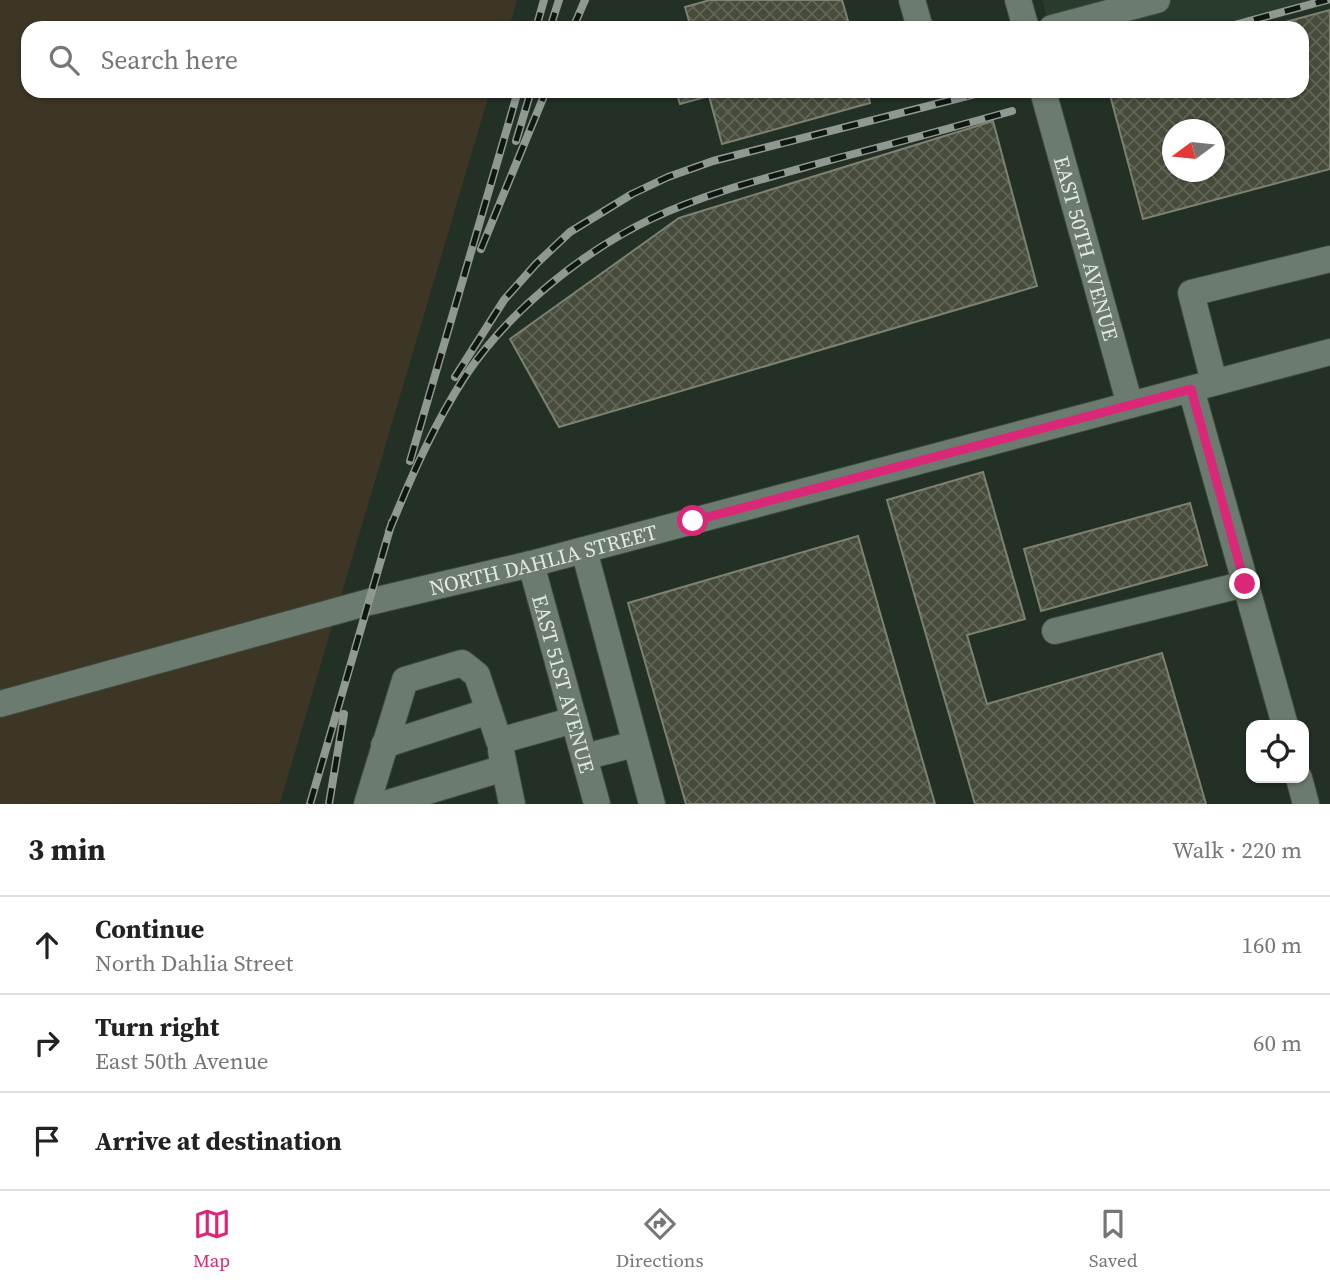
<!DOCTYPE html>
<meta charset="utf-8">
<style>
:root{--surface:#fff;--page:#f2f2f2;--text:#222;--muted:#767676;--line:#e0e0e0;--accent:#db2777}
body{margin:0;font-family:"Source Serif 4",serif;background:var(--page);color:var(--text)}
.controls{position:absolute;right:21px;bottom:21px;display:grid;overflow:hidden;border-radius:14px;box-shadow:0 2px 5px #0004}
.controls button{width:63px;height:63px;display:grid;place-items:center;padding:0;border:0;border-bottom:2px solid var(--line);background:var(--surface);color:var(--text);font:35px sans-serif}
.compass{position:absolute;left:1162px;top:119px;width:63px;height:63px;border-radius:50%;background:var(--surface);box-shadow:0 2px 5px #0004;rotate:255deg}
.stop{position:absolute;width:21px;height:21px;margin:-16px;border:5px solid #db2777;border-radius:50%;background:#fff}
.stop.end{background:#db2777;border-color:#fff;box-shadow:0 2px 7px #0008}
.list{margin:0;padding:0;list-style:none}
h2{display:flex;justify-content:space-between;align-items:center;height:91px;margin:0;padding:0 28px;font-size:30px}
h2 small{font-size:23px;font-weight:400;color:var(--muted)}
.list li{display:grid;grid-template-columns:46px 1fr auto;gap:21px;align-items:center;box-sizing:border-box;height:98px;padding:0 28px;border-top:2px solid var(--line)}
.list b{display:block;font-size:26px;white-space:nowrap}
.list p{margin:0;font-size:23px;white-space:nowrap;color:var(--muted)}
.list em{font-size:23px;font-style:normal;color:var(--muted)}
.icon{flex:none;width:38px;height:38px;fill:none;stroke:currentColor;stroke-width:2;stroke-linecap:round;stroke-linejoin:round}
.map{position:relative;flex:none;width:1330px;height:804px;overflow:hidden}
.search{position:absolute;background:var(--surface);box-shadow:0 2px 5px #0004;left:21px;right:21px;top:21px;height:77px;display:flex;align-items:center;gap:18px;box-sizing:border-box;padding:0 24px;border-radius:21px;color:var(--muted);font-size:26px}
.sheet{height:385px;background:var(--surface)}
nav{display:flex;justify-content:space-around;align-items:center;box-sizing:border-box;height:98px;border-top:2px solid var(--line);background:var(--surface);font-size:19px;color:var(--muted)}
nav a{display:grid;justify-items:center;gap:4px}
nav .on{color:var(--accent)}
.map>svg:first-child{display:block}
.built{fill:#283b2c}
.green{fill:#3d3625}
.building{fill:url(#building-cross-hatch);stroke:#7d8170;stroke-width:2;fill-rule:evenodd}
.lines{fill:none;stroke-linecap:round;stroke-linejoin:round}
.minor-casing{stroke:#3e4a41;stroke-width:28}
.minor{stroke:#6c7b6f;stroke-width:26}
.rail-casing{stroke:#8f9990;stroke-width:8}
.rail{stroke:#101611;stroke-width:5;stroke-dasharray:16;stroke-linecap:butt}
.route{stroke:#db2777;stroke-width:9}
.labels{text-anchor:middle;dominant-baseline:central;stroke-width:7;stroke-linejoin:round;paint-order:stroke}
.street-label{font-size:21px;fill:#e1e9e2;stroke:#101611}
</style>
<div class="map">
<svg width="1330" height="804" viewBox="0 0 1330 804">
<defs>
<pattern id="building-cross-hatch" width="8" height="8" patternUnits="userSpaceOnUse" patternTransform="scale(1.75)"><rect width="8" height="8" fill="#464b3b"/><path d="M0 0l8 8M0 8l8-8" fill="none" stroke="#606557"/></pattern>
</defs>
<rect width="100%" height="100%" fill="#223025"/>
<path class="built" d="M1042,0H1330V4L1242,28H1050Z"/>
<path class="green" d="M0,0H517L509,28H28V91H490L280,803L0,804Z"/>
<path class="building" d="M710,0H842L850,28H691L685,7Z
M1330,10V169L1143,219L1109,91H1302V28H1263ZM1172,130H1214V172H1172Z
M676,91H867L870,103L722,144L709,96L680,104Z
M993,121L1037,286L559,427L510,339L679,218Z
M983,472L1025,619L967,635L987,704L1162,653L1206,804H975L887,500Z
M1190,503L1207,565L1041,611L1024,549Z
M858,536L935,804H686L628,603Z"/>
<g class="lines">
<g class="minor-casing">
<g id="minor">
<path d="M912,0L920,28"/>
<path d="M1018,0L1026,28"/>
<path d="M1052,28L1157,0"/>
<path id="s1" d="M1043,91L1130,405"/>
<path d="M1214,382L1191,293L1330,259"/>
<path d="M1191,389L1285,725"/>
<path d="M584,550L652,804"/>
<path id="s2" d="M531,564L597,804"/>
<path d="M1055,631L1245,584"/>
<path id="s3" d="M0,704L369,602L531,564L1330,352"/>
<path d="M384,745L489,711"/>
<path d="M501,751L512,804"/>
<path d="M584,757L635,744"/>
<path d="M1299,778L1306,804"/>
<path d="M367,804L405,680L462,663L477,675L499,741L574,720"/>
<path d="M385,804L504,768"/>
</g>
</g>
<use href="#minor" class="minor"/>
<g class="rail-casing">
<path id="rail" d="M536,28L544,0
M550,28L559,0
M573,28L585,0
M1223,28L1327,0
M516,141L531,91
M481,249L546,91
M455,377L504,300L536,264L570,232L632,194L668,177L713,161L987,91
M410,461L518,91
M389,531C411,477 434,424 466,375C509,311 582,252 651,219C710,191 775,176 838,158C896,143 954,127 1012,111
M310,804L392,522
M329,804L344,714"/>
</g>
<use href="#rail" class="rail"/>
</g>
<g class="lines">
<path class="route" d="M693,521L1191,389L1245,584"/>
</g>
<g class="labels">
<g class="street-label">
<text stroke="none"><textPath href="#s1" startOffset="163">EAST 50TH AVENUE</textPath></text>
<text stroke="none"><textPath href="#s3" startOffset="562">NORTH DAHLIA STREET</textPath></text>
<text stroke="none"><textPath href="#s2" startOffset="124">EAST 51ST AVENUE</textPath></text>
</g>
</g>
</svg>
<div class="controls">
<button><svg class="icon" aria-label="locate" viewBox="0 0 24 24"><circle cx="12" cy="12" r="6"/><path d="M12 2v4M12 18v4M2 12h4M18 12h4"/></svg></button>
</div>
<svg class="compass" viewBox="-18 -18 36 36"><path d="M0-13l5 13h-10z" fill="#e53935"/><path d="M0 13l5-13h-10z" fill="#767676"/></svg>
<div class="stop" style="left:693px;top:521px"></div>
<div class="stop end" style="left:1245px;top:584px"></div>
<div class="search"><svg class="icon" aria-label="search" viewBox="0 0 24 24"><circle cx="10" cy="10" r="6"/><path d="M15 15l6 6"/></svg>Search here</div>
</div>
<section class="sheet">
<h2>3 min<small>Walk · 220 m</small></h2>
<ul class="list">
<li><svg class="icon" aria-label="ahead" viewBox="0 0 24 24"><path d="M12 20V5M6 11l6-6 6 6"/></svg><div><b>Continue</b><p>North Dahlia Street</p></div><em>160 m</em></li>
<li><svg class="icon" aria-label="right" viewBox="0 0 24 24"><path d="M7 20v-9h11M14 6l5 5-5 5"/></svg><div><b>Turn right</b><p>East 50th Avenue</p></div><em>60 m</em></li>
<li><svg class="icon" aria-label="arrive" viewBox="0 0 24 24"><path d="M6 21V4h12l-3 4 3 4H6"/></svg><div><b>Arrive at destination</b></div></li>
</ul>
</section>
<nav>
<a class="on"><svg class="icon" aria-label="map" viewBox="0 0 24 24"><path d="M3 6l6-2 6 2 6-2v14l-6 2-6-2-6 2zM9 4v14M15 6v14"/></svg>Map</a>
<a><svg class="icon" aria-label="directions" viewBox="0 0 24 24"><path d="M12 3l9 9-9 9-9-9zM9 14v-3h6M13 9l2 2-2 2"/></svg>Directions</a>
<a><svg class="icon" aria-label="saved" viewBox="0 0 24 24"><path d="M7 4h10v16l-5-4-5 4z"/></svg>Saved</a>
</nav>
